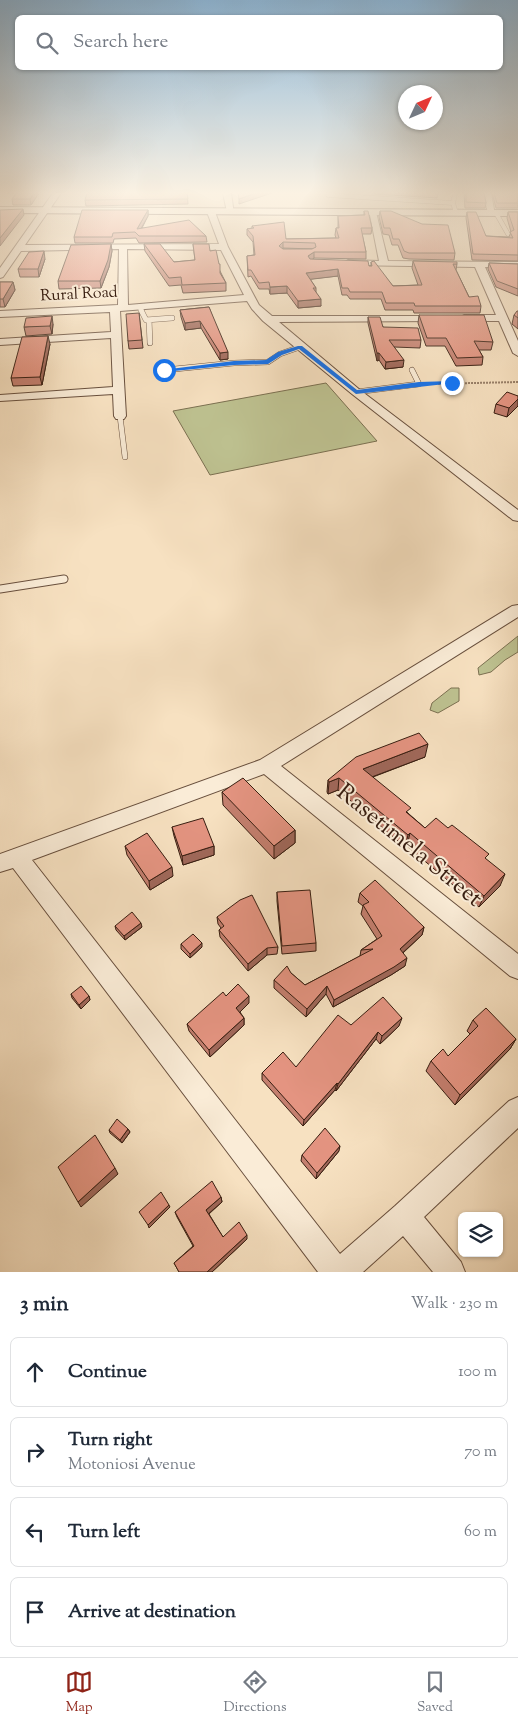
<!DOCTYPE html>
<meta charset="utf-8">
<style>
:root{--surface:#fff;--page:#f2f2f3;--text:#1f2937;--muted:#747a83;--line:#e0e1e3;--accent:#8f2418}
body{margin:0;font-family:"Sorts Mill Goudy",serif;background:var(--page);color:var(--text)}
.controls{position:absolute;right:15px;bottom:15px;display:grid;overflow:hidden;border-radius:8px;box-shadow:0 1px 4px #0004}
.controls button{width:45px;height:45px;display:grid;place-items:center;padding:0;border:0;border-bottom:1px solid var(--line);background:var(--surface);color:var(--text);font:25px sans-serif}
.compass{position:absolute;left:398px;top:85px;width:45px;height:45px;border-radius:50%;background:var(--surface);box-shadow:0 1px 4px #0004;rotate:46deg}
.stop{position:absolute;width:15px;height:15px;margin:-11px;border:4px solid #1a73e8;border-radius:50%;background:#fff}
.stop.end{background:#1a73e8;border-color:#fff;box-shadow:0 1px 5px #0008}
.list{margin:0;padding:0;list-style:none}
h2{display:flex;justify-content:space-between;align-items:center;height:65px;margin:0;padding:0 20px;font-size:21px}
h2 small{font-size:16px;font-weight:400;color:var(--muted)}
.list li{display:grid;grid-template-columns:32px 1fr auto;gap:15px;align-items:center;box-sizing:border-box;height:70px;margin:0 10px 10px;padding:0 10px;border:1px solid var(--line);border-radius:8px}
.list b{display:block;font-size:19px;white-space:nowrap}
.list p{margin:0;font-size:16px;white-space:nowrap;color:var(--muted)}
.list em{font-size:16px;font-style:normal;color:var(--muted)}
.icon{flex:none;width:28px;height:28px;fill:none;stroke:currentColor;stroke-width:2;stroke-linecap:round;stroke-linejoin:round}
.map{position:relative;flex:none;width:518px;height:1272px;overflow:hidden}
.search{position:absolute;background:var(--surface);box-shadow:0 1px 4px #0004;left:15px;right:15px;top:15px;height:55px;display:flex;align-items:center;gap:12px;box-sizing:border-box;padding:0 18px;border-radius:8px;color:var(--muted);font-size:19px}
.sheet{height:385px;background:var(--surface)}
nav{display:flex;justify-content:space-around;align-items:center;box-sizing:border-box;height:70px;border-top:1px solid var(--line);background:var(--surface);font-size:14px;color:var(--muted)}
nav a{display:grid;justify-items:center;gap:2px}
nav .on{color:var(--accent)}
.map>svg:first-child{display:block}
.green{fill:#bec291;stroke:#7b7051}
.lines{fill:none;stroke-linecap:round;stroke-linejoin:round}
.lane-far2-casing{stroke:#684f3d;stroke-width:5}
.lane-far1-casing{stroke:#684f3d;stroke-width:6}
.lane-casing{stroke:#684f3d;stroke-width:9}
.street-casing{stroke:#684f3d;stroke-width:2}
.secondary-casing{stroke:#381e11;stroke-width:2}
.path{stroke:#381e11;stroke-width:2;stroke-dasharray:0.5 1;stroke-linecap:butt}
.lane-far2{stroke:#faecd7;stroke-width:4}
.lane-far1{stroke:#faecd7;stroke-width:5}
.lane{stroke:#faecd7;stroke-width:7}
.street{fill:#faecd7;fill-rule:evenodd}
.secondary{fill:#faecd7;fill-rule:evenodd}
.wall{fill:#c47f6f;stroke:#381e11;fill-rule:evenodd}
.shaded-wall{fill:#a0685a;stroke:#381e11}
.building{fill:#e49481;stroke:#381e11;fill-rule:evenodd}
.route{fill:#1a73e8}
.labels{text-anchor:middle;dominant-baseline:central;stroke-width:4;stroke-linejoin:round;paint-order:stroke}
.far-street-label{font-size:16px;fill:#381e11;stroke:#faecd7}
.near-street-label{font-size:24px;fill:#381e11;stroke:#faecd7}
</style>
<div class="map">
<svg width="518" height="1272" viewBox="0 0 518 1272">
<rect width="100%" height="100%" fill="#f7e1c1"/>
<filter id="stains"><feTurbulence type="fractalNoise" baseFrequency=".004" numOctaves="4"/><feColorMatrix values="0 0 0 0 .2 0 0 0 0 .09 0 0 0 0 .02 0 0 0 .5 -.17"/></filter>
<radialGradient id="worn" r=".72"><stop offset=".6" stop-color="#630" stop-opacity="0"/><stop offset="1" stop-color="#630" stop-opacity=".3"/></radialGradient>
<path class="green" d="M326,383L377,441L210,475L173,411Z
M518,636V652L505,660L491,672L479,675L478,668Z
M451,688H459V701L438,713L430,710L432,703Z"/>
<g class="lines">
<g class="lane-far2-casing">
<path id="lane-far2" d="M455,194L453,203L456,213
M328,195L453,203
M496,213L508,234
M140,306L142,312"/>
</g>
<g class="lane-far1-casing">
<path id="lane-far1" d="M141,310L146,320L172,318
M149,320L150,343
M165,370L234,363L268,362L280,354L300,347
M356,392L419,384L412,370
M120,416L125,457"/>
</g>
<g class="lane-casing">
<path id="lane" d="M0,589L64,579"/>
</g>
<g class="street-casing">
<path id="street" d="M53,193H61L25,245L219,244L207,212L211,210L215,212L228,247L259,305L272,316H443L444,318L439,321L279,322L360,390L518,510V521L513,520L352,394L263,321L252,309L247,301L120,311L126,416L124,419H116L114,416L113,394L0,401V395L113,387L111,338L0,345V339L111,332L110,312L0,317V311L118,305L119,249L21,251L3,277L0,278V268ZM127,249L221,250L244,295L128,305Z
M223,193H231L234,214L227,212Z
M483,193H491L495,215L488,213Z
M369,210L376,212L388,261L518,262V268L485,267L518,341V356L513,353L499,321H464L459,318L464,315H496L475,267L345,265L344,263L348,260L379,261Z
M518,605V617L281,766L518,954V979L510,976L264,774L32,860L340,1254L395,1206L509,1101L518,1097V1128L424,1217L461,1262L465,1272H433L403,1236L363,1272H318L13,868L0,872V854L260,760L512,606Z"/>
</g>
<g class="secondary-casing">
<path id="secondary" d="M0,207L518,210V216L0,213Z"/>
</g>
<path class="path" d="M429,384L518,382"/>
<use href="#lane-far2" class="lane-far2"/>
<use href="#lane-far1" class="lane-far1"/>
<use href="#lane" class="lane"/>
<use href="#street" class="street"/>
<use href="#secondary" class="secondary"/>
</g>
<path class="wall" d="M6,193H39L31,205H13L12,199L16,194Z
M187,193L188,204L86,206L85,200Z
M374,193H438L437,198L375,194Z
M464,193H484L486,203L485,208H465Z
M492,193H518V208H496Z
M148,210V216L142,228L206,236L207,242L139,243L136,238L114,239L113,243H75L74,237Z
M364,211L372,228L371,234H362L366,252V259L314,258L312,259L369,266H371V262L393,286L418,285L412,268L413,261L457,264L456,270L469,297L481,306L480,313H414L413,310H385L381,299H350L347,295H342L338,276L310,279L316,288V292L321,306L298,308L287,293L270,294L269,289H259L251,276L248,277L247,256L254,255L253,242L247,235V229L252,228V226L286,239L336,238L335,235L336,228H338V216L364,215ZM283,248L313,249H283Z
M380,211L455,253L454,260L409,259L403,258L398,245H392L389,235L383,234L379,217Z
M467,212L486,236L509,237L511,232L507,218L508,212H518V261L472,260L466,218Z
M111,244L112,251L109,267L101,288L59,289L58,281Z
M144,244L174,262L195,260L193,244L210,251L226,283V291L183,293L181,285L169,286L145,251Z
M45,259L39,277H20L18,269Z
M489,263L518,264V296L496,287L488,269Z
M0,282H13L15,290L5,307H0Z
M209,307L228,359L220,360L201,328L185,330L181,317L180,310Z
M518,311V329L512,324L514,315Z
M139,313L143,348L129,349L128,341Z
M419,315L493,342L491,350H479L483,357L482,365L456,366L445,346H426L418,323Z
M368,317L383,327L421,340L420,348L394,347L403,367L385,369L379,360L377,361L368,323Z
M53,324L52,334L26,336L24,327Z
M50,344L42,385L13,386L11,378Z
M518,396L507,417L494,413L496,404Z
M425,757L373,777L409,814L425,828L487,860L500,886L479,907L407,846L405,847L338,790L328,794L327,792L328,780Z
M222,792L295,830V843L274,859L223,805Z
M172,827L214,846V855L183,865L174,836Z
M125,846L173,876L150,890L127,855Z
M277,892L316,943V951L282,954L277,901Z
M360,893L424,927L422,935L403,953L405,966L391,975L333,1007L326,994L306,1017L274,988V980L291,973L305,985L360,956L361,950L377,939L361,914L363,906L358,902Z
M217,917L278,947L277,954L267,955L248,971L220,937L219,930L221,928L218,924Z
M115,926L142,927L125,940L116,930Z
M181,944L202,947L190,958L181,949Z
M71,994L89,996L90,1000L81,1009L72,998Z
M226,996L249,1003L240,1012L244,1018V1025L210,1057L189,1031L187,1024Z
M473,1020L516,1039L510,1049L455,1105L426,1071L431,1061L448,1056L470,1034L467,1031Z
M351,1025L399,1026L380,1044L376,1039L336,1091L335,1090L303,1126L262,1080V1073L296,1067Z
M128,1129L130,1132L122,1143L110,1133L109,1130Z
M339,1151L316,1179L301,1161L302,1155Z
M221,1197L222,1202L209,1214L223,1237L247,1239L212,1272H179L174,1263L193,1246L177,1217L175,1212Z"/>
<path class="shaded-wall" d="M34,193H39L31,205L30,199Z
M256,193H272L239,204V199Z
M23,209L24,215L0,246V238Z
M148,210V216L138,234L137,229Z
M283,242V248L279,252V246Z
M111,244L112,251L109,267L101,288L100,281Z
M44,251L45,259L39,277L38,269Z
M314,252V258L308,263V256Z
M338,269V276L305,280L306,273Z
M13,282L15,290L5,307L3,299Z
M287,286V293L270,294V287Z
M321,299V306L298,308V301Z
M52,316L53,324L52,334L50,326Z
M200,321L201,328L185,330V323Z
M48,336L50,344L42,385L40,377Z
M228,352V359L220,360V353Z
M377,353H379V360L377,361Z
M404,360L403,367L385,369L386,362Z
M518,399V406L507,417L509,408Z
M428,744L425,757L361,781L363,769Z
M339,778L338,790L328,794L329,782Z
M295,830V843L274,859V846Z
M410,833L407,846L405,847L408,835Z
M214,846V855L183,865L182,856Z
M172,867L173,876L150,890L149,881Z
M505,874L500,886L479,907L484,896Z
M141,923L142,927L125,940L124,936Z
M424,927L422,935L398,957L400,949Z
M202,943V947L190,958V954Z
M267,948V955L248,971V964Z
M407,958L405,966L391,975L333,1007L334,1000Z
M327,986L326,994L306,1017L307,1009Z
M89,996L90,1000L81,1009L79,1005Z
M249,996V1003L237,1015L236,1008Z
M244,1018V1025L210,1057L209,1050Z
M402,1018L399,1026L380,1044L382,1036Z
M378,1032L376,1039L336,1091L338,1084Z
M516,1039L510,1049L455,1105L460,1095Z
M337,1083L335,1090L303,1126L304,1120Z
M128,1129L130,1132L122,1143L120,1140Z
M340,1146L339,1151L316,1179L317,1173Z
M115,1168L118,1174L81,1207L78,1202Z
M221,1197L222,1202L207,1215L206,1210Z
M169,1205L170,1207L149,1228L148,1225Z
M247,1235V1239L212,1272H207Z"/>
<path class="building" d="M17,193H34L30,199H12Z
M87,193H187L188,199L85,200Z
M238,193H256L239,199Z
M466,193H484L486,203L466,202Z
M494,193H518V203H497Z
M23,209L0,238V210Z
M82,210H148L137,229L189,220L206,236H139L135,232L113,233L112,237H74Z
M364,211H368L372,228H361L366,252H314L308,256L310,259L368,261L369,266H372L371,262L374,261L393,286L422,285L413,261L457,262V264H453L469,297L478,296L481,306H415L414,303H386L382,292H350L348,288H342L338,269L306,273L316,288H313L321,299L298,301L287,286L270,287L269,282L259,283L251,270H248L247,256L255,255L253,236L247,229L254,228L252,226L284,222L286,239L339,238L336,228H339L338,216L365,215ZM283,242L315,243L316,247L312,249H283L279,246Z
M380,211H391L422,224L448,225L455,253H409L404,251L399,239H393L390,228H384Z
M467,212H476L486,236L513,238L510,232L514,230L508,212H518V255L473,254Z
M111,244L108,260L100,281H58L71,245Z
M144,244H160L174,262L195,260L193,244H209L210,251L216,250L219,264H220V273L226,283L182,285L181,277L169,278Z
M44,251L38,269H18L29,252Z
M489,263L518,264V289L497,281Z
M0,282H13L3,299H0Z
M209,307L228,352L220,353L200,321L185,323L180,310Z
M517,311H518V318L514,315Z
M139,313L142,340L128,341L126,314Z
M419,315H484L493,342L474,341L483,357L457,358L446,338H427Z
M52,316L50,326L24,327L26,318Z
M368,317H380L383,327L418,328L421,340H389L404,360L386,362L379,353H377Z
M48,336L40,377L11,378L22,337Z
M507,392L518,396V399L509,408L496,404Z
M419,733L428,744L363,769L411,808L406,812L425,828L436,818L448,828L452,825L489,854L485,858L505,874L484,896L410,833L408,835L339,778L329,782L328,780L356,757Z
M243,778L295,830L274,846L222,792Z
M203,818L214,846L182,856L172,827Z
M147,833L172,867L149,881L125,846Z
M375,880L424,927L400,949L407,958L394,967L334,1000L327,986L307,1009L274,980L287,966L291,973L305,985L373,949L361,950L382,936L363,905L369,902L360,893Z
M310,890L316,943L282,946L277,892Z
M252,895L278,947L267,948L248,964L219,930L224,926L217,917L240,900Z
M132,912L141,923L124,936L115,926Z
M193,934L202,943L190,954L181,944Z
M238,984L249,996L236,1008L244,1018L209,1050L187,1024L223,992L226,996Z
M81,986L89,996L79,1005L71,994Z
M383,997L402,1018L382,1036L378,1032L338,1084L337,1083L304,1120L262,1073L283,1052L296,1067L338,1015L351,1025Z
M486,1008L516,1039L460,1095L431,1061L443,1049L448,1056L478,1026L473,1020Z
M117,1119L128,1129L120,1140L109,1130Z
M325,1128L340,1146L317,1173L302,1155Z
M95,1135L115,1168L78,1202L58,1167Z
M212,1181L221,1197L206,1210L223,1237L239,1222L247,1235L207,1272H179L174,1263L194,1246L175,1212Z
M161,1192L169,1205L148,1225L139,1212Z"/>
<linearGradient id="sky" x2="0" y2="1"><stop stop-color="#8cb6d7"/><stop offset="0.52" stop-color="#fbf2e3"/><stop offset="1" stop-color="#fbf2e3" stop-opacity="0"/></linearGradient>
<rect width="518" height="371" fill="url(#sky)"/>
<path class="route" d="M298,346H302L357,390L419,382L452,381L454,383L356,394L299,349L282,355L268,364L234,365L164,372L162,370L234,361L266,360L278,352Z"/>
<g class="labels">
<g class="far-street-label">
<text transform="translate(79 295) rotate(-3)">Rural Road</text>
</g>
<g class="near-street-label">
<text transform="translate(409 846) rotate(39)">Rasetimela Street</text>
</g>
</g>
<rect width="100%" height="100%" filter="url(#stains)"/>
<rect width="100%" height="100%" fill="url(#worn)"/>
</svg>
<div class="controls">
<button><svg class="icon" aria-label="layers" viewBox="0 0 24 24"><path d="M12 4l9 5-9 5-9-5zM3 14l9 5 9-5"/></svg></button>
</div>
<svg class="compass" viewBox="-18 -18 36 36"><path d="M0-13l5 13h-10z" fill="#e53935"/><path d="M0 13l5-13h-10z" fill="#747a83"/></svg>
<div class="stop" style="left:164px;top:370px"></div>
<div class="stop end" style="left:452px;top:383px"></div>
<div class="search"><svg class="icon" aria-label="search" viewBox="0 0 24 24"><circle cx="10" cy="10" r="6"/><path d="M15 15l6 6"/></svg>Search here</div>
</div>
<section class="sheet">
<h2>3 min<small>Walk · 230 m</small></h2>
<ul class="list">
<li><svg class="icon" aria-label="ahead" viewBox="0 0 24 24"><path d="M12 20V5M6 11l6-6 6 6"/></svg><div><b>Continue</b></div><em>100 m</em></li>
<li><svg class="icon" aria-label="right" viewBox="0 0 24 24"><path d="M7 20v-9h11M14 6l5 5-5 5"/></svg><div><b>Turn right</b><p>Motoniosi Avenue</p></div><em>70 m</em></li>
<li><svg class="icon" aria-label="left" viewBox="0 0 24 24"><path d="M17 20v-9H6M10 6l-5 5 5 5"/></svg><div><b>Turn left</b></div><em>60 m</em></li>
<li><svg class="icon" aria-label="arrive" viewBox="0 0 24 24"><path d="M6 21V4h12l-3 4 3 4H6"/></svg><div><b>Arrive at destination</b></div></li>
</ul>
</section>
<nav>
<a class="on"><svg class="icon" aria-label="map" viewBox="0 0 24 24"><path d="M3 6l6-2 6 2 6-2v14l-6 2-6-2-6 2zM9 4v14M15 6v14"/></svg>Map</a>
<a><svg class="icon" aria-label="directions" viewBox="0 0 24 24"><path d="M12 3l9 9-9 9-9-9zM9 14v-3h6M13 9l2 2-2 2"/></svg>Directions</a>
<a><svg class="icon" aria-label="saved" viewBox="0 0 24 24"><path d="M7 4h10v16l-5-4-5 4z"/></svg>Saved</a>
</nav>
